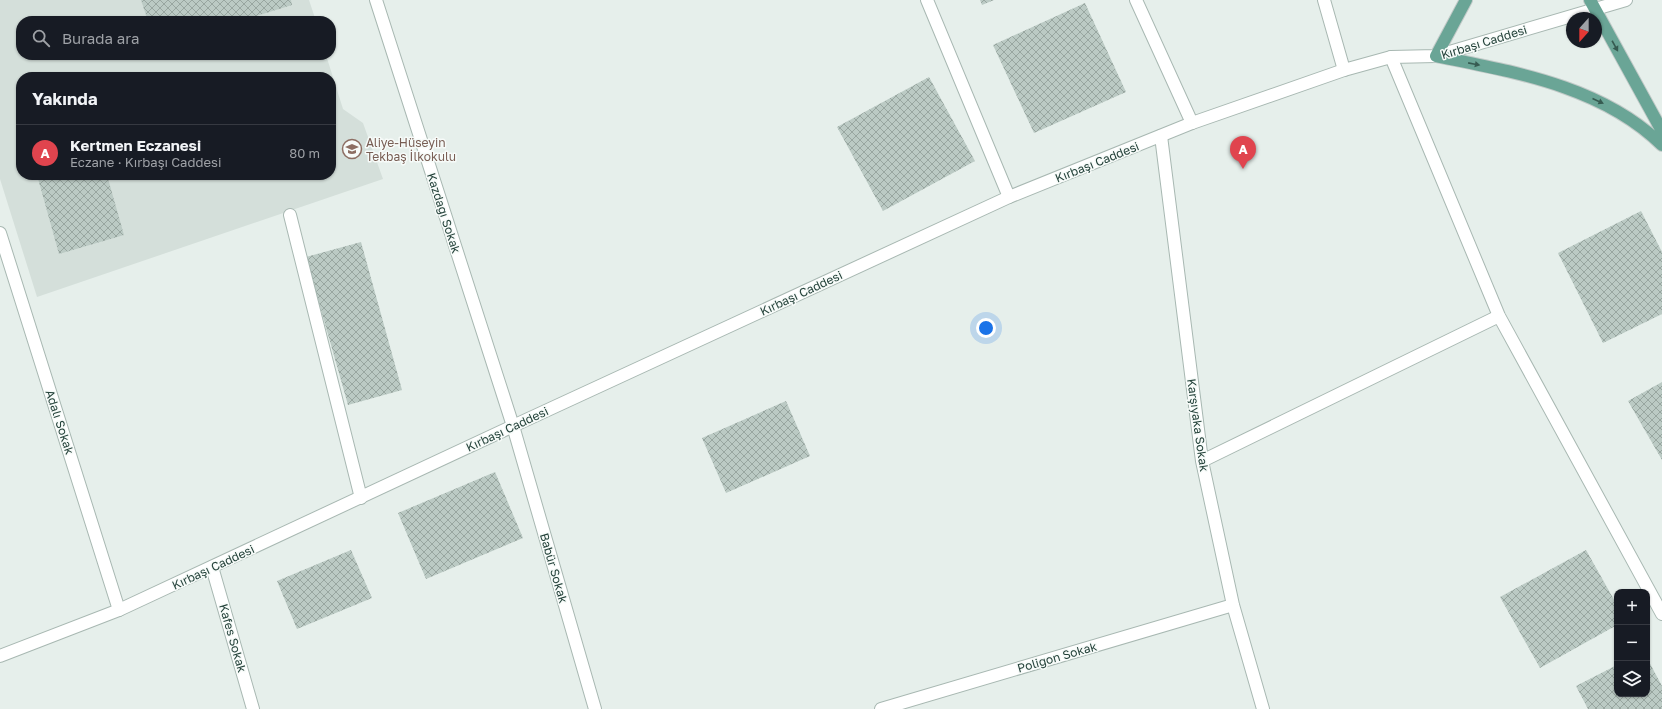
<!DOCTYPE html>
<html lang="tr">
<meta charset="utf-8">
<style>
:root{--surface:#171b24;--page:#242831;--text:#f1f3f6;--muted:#9ea1a6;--line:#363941;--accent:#f4845f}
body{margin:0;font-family:"Golos Text",sans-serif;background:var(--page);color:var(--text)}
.controls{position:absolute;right:12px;bottom:12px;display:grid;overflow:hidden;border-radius:8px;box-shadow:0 1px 3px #0004}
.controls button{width:36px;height:36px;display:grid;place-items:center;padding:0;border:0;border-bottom:1px solid var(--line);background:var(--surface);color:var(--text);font:20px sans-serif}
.compass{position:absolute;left:1566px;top:12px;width:36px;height:36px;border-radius:50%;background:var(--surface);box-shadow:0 1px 3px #0004;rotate:201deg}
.you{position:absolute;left:986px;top:328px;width:14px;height:14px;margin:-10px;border:3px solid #fff;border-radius:50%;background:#1a73e8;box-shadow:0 0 0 6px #1a73e833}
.badge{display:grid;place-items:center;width:26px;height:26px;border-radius:50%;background:var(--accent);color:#fff;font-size:13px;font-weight:700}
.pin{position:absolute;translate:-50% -33px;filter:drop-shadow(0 1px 2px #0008)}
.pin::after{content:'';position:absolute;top:21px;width:14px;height:12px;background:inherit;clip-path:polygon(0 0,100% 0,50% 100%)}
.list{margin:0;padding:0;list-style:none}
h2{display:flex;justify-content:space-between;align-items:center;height:52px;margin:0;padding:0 16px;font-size:17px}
h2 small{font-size:13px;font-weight:400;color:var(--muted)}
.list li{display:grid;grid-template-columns:26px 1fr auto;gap:12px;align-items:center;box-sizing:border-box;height:56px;padding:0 16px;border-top:1px solid var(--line)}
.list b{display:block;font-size:15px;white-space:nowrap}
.list p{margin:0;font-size:13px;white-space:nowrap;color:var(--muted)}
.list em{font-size:13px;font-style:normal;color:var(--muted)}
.icon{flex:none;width:22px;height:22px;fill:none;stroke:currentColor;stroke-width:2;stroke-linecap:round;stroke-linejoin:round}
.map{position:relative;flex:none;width:1662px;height:709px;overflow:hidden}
.search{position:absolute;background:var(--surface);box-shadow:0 1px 3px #0004;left:16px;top:16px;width:320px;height:44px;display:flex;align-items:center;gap:10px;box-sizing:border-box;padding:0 14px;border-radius:16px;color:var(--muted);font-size:15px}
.panel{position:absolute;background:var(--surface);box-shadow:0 1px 3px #0004;left:16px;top:72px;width:320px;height:108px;border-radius:16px}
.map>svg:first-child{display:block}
.built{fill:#d4dfda;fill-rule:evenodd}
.building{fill:url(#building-cross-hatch)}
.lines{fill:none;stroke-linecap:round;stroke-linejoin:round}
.minor-casing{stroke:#a8b8b2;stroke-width:14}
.tertiary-casing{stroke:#a8b8b2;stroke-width:14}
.primary-casing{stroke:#c2cac8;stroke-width:14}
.minor{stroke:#fff;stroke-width:12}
.tertiary{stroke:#fff;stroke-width:12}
.primary{stroke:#6aa596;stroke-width:12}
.oneway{fill:#365b51}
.labels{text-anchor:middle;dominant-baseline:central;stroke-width:3;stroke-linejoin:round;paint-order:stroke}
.street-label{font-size:12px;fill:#24423a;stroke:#f7fbf9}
.education-label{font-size:12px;fill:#785e54;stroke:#f7fbf9;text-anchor:start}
</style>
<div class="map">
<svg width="1662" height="709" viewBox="0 0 1662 709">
<defs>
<pattern id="building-cross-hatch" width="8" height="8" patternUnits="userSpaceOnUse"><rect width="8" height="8" fill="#bbcac4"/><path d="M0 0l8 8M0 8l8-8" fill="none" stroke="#98a6a0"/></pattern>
</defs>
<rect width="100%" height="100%" fill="#e6efeb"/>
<path class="built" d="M0,0H309L316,21H21V55H326L343,109L363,123L383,179L37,297L0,179ZM21,77H331V175H21Z"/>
<path class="building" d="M141,0H291L292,5L240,21H148Z
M980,0H994L982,5Z
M1085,3L1126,92L1034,133L993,45Z
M929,77L975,161L883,211L837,127Z
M37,175H107L124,235L59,254Z
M1641,211L1662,252V314L1603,343L1558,253Z
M361,242L402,390L348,405L306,257Z
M1662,382V460L1628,401Z
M786,401L810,456L726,493L702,438Z
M495,472L523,538L426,579L398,513Z
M351,550L372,598L297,629L277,581Z
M1586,550L1617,605V625L1540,668L1500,597Z
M1647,658L1662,686V709H1588L1576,686L1617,665V694H1647Z"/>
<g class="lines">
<g class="minor-casing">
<path id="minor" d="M376,0L513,426L595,709
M927,0L1009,197
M1136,0L1192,123
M1324,0L1344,70
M1391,57L1499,316L1662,614
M1161,136L1202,461L1233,605L1263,709
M290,215L361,498
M0,233L119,610
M1202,461L1499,316
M212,567L253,709
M881,709L1233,605"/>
</g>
<g class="tertiary-casing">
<path id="tertiary" d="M0,656L119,610L513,426L1009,197L1192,123L1344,70L1391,57L1436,56L1626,0"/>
</g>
<g class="primary-casing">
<path id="primary" d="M1466,0L1436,56C1514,72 1602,86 1662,145
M1590,0L1662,131"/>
</g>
<use href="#minor" class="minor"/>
<use href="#tertiary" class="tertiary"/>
<use href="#primary" class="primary"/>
</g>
<defs><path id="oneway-solid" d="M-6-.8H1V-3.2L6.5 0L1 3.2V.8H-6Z"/></defs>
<g class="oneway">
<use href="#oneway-solid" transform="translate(1615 46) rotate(61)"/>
<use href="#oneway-solid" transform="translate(1474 64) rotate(11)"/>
<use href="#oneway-solid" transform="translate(1598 101) rotate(24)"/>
</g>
<defs>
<g id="school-ring" transform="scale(1)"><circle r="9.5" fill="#f7fbf9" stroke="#8d6e63" stroke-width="1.5"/><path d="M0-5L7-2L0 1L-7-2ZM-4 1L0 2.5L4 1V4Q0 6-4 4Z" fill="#8d6e63"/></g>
</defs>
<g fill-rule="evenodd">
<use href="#school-ring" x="352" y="149"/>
</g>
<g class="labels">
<g class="street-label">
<text transform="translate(1484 42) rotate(-17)">Kırbaşı Caddesi</text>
<text transform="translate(1097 162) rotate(-22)">Kırbaşı Caddesi</text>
<text transform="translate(444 213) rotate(72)">Kazdağı Sokak</text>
<text transform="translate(801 293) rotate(-25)">Kırbaşı Caddesi</text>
<text transform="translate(60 422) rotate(72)">Adalı Sokak</text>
<text transform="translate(1198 425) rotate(82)">Karşıyaka Sokak</text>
<text transform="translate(507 429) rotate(-25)">Kırbaşı Caddesi</text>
<text transform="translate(213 567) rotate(-25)">Kırbaşı Caddesi</text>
<text transform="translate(554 568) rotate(74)">Babür Sokak</text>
<text transform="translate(233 638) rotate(74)">Kafes Sokak</text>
<text transform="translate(1057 657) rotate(-16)">Poligon Sokak</text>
</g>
<g class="education-label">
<text x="366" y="142">Aliye-Hüseyin<tspan x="366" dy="14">Tekbaş İlkokulu</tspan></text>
</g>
</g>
</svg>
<div class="controls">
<button>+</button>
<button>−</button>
<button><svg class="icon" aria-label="layers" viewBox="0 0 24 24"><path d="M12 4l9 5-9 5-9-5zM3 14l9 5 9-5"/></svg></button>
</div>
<svg class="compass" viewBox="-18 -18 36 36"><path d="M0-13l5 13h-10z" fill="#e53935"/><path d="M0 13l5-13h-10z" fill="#9ea1a6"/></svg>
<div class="you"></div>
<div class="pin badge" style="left:1243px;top:169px;background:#e0444e">A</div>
<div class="search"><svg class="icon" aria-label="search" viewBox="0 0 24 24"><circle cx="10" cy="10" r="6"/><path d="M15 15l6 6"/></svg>Burada ara</div>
<section class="panel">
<h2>Yakında<small></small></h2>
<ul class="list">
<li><span class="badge" style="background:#e0444e">A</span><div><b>Kertmen Eczanesi</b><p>Eczane · Kırbaşı Caddesi</p></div><em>80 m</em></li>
</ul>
</section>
</div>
